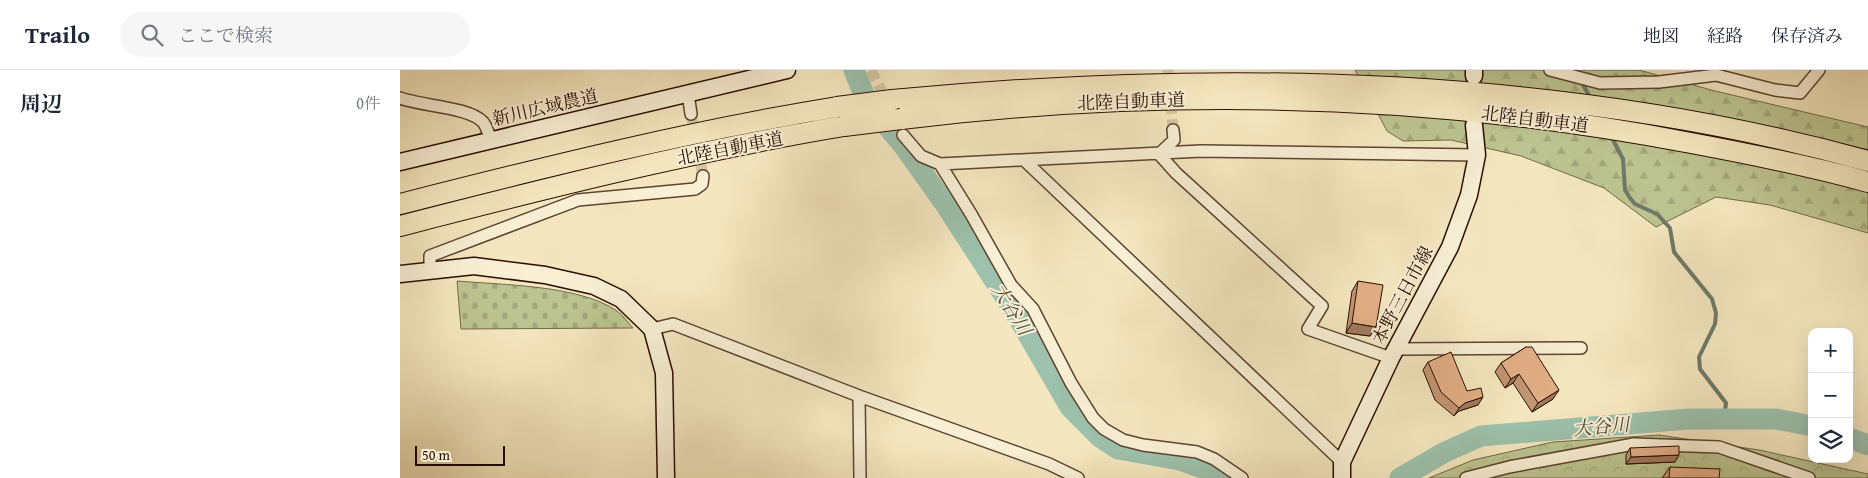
<!DOCTYPE html>
<html lang="ja">
<meta charset="utf-8">
<style>
:root{--surface:#fff;--page:#f6f6f7;--text:#1f2937;--muted:#747a83;--line:#e0e1e3}
body{margin:0;font-family:"Gentium Book Plus","Noto Serif JP",serif;background:var(--page);color:var(--text)}
.controls{position:absolute;right:15px;bottom:15px;display:grid;overflow:hidden;border-radius:10px;box-shadow:0 5px 20px #0002}
.controls button{width:45px;height:45px;display:grid;place-items:center;padding:0;border:0;border-bottom:1px solid var(--line);background:var(--surface);color:var(--text);font:25px sans-serif}
.scale{position:absolute;left:15px;bottom:12px;width:90px;box-sizing:border-box;padding-left:5px;border:2px solid #290e00;border-top:0;font-size:14px;line-height:18px;white-space:nowrap;color:#290e00;-webkit-text-stroke:4px #f8efd5;paint-order:stroke}
.list{margin:0;padding:0;list-style:none}
h2{display:flex;justify-content:space-between;align-items:center;height:65px;margin:0;padding:0 20px;font-size:21px}
h2 small{font-size:16px;font-weight:400;color:var(--muted)}
.icon{flex:none;width:28px;height:28px;fill:none;stroke:currentColor;stroke-width:2;stroke-linecap:round;stroke-linejoin:round}
.map{position:relative;flex:none;width:1468px;height:408px;overflow:hidden}
header{display:flex;align-items:center;gap:30px;box-sizing:border-box;height:70px;padding:0 25px;background:var(--surface);border-bottom:1px solid var(--line)}
header strong{font-size:24px}
nav{display:flex;gap:28px;margin-inline-start:auto;font-size:18px}
.search{width:350px;height:45px;background:var(--page);display:flex;align-items:center;gap:12px;box-sizing:border-box;padding:0 18px;border-radius:28px;color:var(--muted);font-size:19px}
main{display:flex}
aside{flex:1;background:var(--surface)}
.map>svg:first-child{display:block}
.forest{fill:url(#forest-firs);stroke:#726a48}
.cemetery{fill:url(#cemetery-stones);stroke:#726a48}
.park{fill:url(#park-crowns);stroke:#726a48}
.lines{fill:none;stroke-linecap:round;stroke-linejoin:round}
.stream{stroke:#6f7967;stroke-width:4}
.river{stroke:#9dc1ac;stroke-width:21}
.street-tunnel{stroke:#d6c6a2;stroke-width:11;stroke-dasharray:11 5.5;stroke-linecap:butt}
.street-casing{stroke:#5c4430;stroke-width:14}
.secondary-casing{stroke:#290e00;stroke-width:19}
.highway-casing{stroke:#290e00;stroke-width:22}
.street{stroke:#f8efd5;stroke-width:11}
.secondary{stroke:#f8efd5;stroke-width:16}
.highway{stroke:#f4e7bf;stroke-width:20}
.highway-bridge-casing{stroke:#290e00;stroke-width:22;stroke-linecap:butt}
.highway-bridge{stroke:#f4e7bf;stroke-width:20}
.wall{fill:#c39674;stroke:#290e00}
.shaded-wall{fill:#9f7a5e;stroke:#290e00}
.building{fill:#e3af87;stroke:#290e00}
.labels{text-anchor:middle;dominant-baseline:central;stroke-width:4;stroke-linejoin:round;paint-order:stroke}
.street-label{font-size:18px;fill:#290e00;stroke:#f8efd5}
.water-label{font-size:19px;font-style:italic;fill:#524d3c;stroke:#f8efd5}
</style>
<header>
<strong>Trailo</strong>
<div class="search"><svg class="icon" aria-label="search" viewBox="0 0 24 24"><circle cx="10" cy="10" r="6"/><path d="M15 15l6 6"/></svg>ここで検索</div>
<nav><a>地図</a><a>経路</a><a>保存済み</a></nav>
</header>
<main>
<aside>
<h2>周辺<small>0件</small></h2>
<ul class="list">
</ul>
</aside>
<div class="map">
<svg width="1468" height="408" viewBox="0 0 1468 408">
<defs>
<pattern id="forest-firs" width="22" height="20" patternUnits="userSpaceOnUse" patternTransform="scale(1.25)"><rect width="22" height="20" fill="#bcc591"/><path d="M5 1l3.5 6h-7zM16 11l3.5 6h-7z" fill="#a2a87b"/></pattern>
<pattern id="cemetery-stones" width="16" height="16" patternUnits="userSpaceOnUse" patternTransform="scale(1.25)"><rect width="16" height="16" fill="#bcc591"/><path d="M2 7V4a2 2 0 0 1 4 0v3zM10 15v-3a2 2 0 0 1 4 0v3z" fill="#a2a87b"/></pattern>
<pattern id="park-crowns" width="20" height="18" patternUnits="userSpaceOnUse" patternTransform="scale(1.25)"><rect width="20" height="18" fill="#bcc591"/><path d="M2 6a3 3 0 1 1 6 0M12 15a3 3 0 1 1 6 0" fill="none" stroke="#a2a87b"/></pattern>
</defs>
<rect width="100%" height="100%" fill="#f4e7bf"/>
<filter id="stains"><feTurbulence type="fractalNoise" baseFrequency=".004" numOctaves="4"/><feColorMatrix values="0 0 0 0 .2 0 0 0 0 .09 0 0 0 0 .02 0 0 0 .5 -.17"/></filter>
<radialGradient id="worn" r=".72"><stop offset=".6" stop-color="#630" stop-opacity="0"/><stop offset="1" stop-color="#630" stop-opacity=".3"/></radialGradient>
<path class="forest" d="M955,0H1239L1315,21L1468,57V163L1370,135L1316,127L1256,157L1204,118L1121,86L1051,70L1003,71L987,61Z"/>
<path class="cemetery" d="M57,211C103,215 179,215 217,241C223,245 228,253 233,258L61,259Z"/>
<path class="park" d="M1259,365L1359,380L1468,404V408H1029L1073,390L1153,372Z"/>
<g class="lines">
<path class="stream" d="M1181,11L1191,29
M1211,66L1223,89L1225,120L1230,128L1235,134L1257,144L1270,158L1274,182L1312,229L1316,243L1315,254L1299,287L1300,299L1326,333L1324,348"/>
<path class="river" d="M454,0L467,32L503,75L545,134L615,242L670,337L700,367L718,379L780,390L819,404L824,408
M1449,368L1468,375
M1000,408L1045,382L1081,366L1289,349H1376L1412,356"/>
<path class="street-tunnel" d="M471,0L488,34
M768,0L773,60
M291,44L303,106"/>
<g class="street-casing">
<path id="street" d="M1150,0L1200,13L1259,12L1316,5L1375,20L1400,23L1419,0
M288,24L291,44
M0,28C21,36 69,37 83,52C87,57 89,65 91,71
M503,65L521,86L540,94L801,81L1077,85
M759,84L776,103L922,236L908,259L991,288
M759,84L774,70L773,60
M624,90L942,392
M540,94L571,144L611,215L633,239L671,313L693,348L704,359L723,370L743,375L797,382L814,389L842,408
M30,200V186L178,130L295,119L302,114L303,106
M252,259L273,254L459,326L649,394L678,408
M996,279L1181,278
M459,326L460,408
M1066,408L1109,397L1234,374L1319,377L1409,408"/>
</g>
<g class="secondary-casing">
<path id="secondary" d="M1074,6V0
M0,92L387,0
M0,204L74,196L145,205L194,216L221,229L252,259L264,303L266,408
M942,408V392L991,288L1050,177L1069,125L1077,85L1074,55"/>
</g>
<g class="highway-casing">
<path id="highway" d="M492,30C811,0 1157,5 1468,91
M501,49C765,17 1031,23 1291,73C1350,84 1410,96 1468,112
M0,134C145,97 290,61 437,37
M0,156C147,118 294,81 444,56"/>
</g>
<use href="#street" class="street"/>
<use href="#secondary" class="secondary"/>
<use href="#highway" class="highway"/>
<g class="highway-bridge-casing">
<path id="highway-bridge" d="M437,37L492,30
M444,56L501,49"/>
</g>
<use href="#highway-bridge" class="highway-bridge"/>
</g>
<path class="wall" d="M958,211L976,257L970,266L946,263L952,221Z
M1126,277L1153,329L1132,342L1113,313L1105,318L1095,302L1101,293Z
M1028,292L1067,321L1078,335L1059,341L1054,346L1035,330L1023,300Z
M1230,378L1275,392L1226,394V385Z
M1270,397L1319,408H1262Z"/>
<path class="shaded-wall" d="M952,253L976,257L970,266L946,263Z
M1119,304L1113,313L1105,318L1111,309Z
M1159,320L1153,329L1132,342L1138,333Z
M1083,327L1078,335L1059,341L1054,346L1059,338L1065,333Z
M1279,385L1275,392L1226,394L1231,387Z"/>
<path class="building" d="M958,211L983,215L976,257L952,253Z
M1126,277H1132L1159,320L1138,333L1119,304L1111,309L1101,293Z
M1051,282L1067,321L1081,318L1083,327L1065,333L1059,338L1041,322L1028,292Z
M1279,376V385L1231,387L1230,378Z
M1270,397L1320,399L1319,408H1269Z"/>
<g class="labels">
<g class="street-label">
<text transform="translate(731 31) rotate(-2)">北陸自動車道</text>
<text transform="translate(145 37) rotate(-13)">新川広域農道</text>
<text transform="translate(1135 49) rotate(7)">北陸自動車道</text>
<text transform="translate(330 78) rotate(-11)">北陸自動車道</text>
<text transform="translate(1002 225) rotate(-62)">本野三日市線</text>
</g>
<g class="water-label">
<text transform="translate(612 239) rotate(58)">大谷川</text>
<text transform="translate(1201 356) rotate(-5)">大谷川</text>
</g>
</g>
<rect width="100%" height="100%" filter="url(#stains)"/>
<rect width="100%" height="100%" fill="url(#worn)"/>
</svg>
<div class="controls">
<button>+</button>
<button>−</button>
<button><svg class="icon" aria-label="layers" viewBox="0 0 24 24"><path d="M12 4l9 5-9 5-9-5zM3 14l9 5 9-5"/></svg></button>
</div>
<div class="scale">50 m</div>
</div>
</main>
